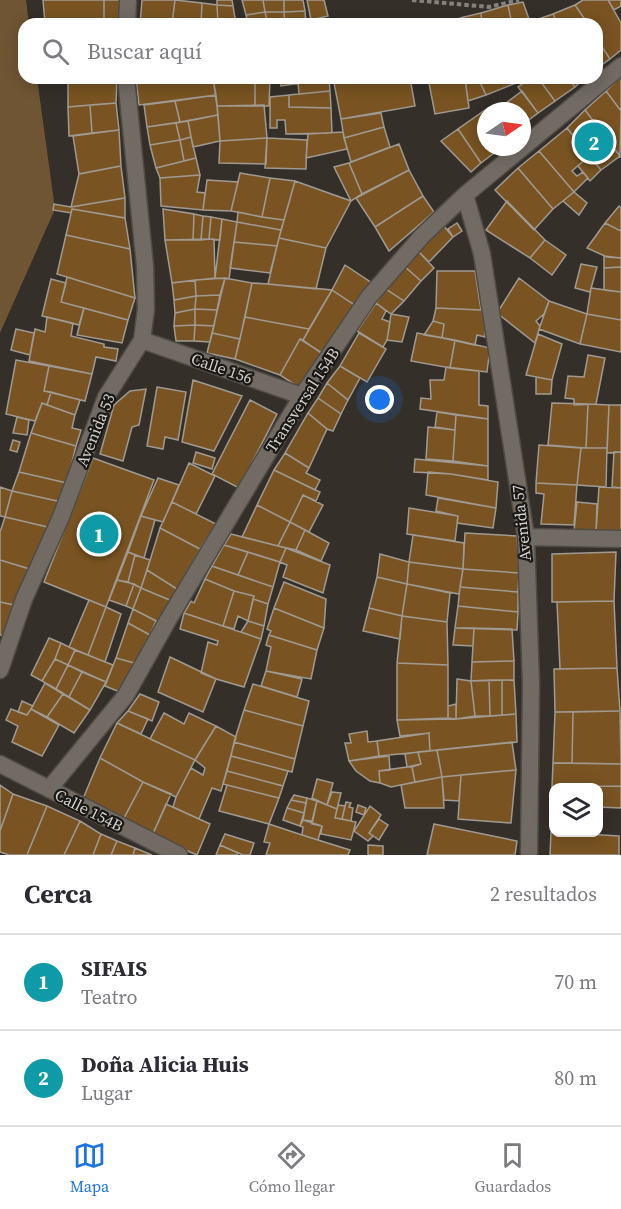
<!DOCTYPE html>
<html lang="es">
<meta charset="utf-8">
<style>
:root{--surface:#fff;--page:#f2f2f3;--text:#2b2b33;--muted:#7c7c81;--line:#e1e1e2;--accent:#1a73e8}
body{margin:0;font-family:"Source Serif 4",serif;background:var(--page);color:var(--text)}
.controls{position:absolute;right:18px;bottom:18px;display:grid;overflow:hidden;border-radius:12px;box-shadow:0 3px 15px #0003}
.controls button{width:54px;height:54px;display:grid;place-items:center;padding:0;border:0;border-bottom:2px solid var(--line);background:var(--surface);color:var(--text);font:30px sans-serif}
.compass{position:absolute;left:477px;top:102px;width:54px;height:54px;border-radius:50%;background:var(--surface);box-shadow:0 3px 15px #0003;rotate:77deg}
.you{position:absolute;left:380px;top:400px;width:21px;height:21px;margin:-15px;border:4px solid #fff;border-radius:50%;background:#1a73e8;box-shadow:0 0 0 9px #1a73e833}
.badge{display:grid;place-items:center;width:39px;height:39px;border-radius:50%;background:var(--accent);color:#fff;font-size:20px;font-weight:700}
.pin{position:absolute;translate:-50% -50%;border:3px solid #fff;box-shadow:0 2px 6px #0006}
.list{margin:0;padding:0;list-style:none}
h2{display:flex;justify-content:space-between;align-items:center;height:78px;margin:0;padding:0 24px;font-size:26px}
h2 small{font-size:20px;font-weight:400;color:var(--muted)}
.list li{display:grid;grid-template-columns:39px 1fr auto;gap:18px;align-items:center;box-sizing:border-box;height:96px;padding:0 24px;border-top:2px solid var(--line)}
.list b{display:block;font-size:22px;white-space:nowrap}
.list p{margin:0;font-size:20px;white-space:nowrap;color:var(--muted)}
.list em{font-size:20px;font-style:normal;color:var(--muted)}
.icon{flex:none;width:33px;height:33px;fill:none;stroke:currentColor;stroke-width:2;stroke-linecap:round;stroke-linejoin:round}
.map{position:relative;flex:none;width:621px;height:855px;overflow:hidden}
.search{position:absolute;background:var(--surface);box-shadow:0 3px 15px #0003;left:18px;right:18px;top:18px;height:66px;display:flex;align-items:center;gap:15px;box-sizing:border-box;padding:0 21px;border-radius:18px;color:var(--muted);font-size:22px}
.sheet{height:270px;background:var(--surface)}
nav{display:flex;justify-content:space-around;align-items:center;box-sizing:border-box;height:84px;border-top:2px solid var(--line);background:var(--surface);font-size:16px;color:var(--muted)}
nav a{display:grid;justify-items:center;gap:3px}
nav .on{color:var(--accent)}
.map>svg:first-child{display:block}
.green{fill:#705534}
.building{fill:#795422;stroke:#a09a93;stroke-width:1.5}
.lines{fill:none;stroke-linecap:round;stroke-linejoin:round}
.service-casing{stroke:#504b46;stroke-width:19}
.path{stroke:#85817c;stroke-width:4;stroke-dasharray:4.5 3;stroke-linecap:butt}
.service{stroke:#716b64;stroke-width:16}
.labels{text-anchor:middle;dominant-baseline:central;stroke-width:4.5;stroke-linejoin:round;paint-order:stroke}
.street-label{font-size:16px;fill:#d4d1cd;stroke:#1a1815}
</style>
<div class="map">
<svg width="621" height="855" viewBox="0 0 621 855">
<rect width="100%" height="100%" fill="#342f29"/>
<path class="green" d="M0,0H26L29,24H24V78H37L55,209L0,333Z"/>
<path class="building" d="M43,0H104V23L45,24Z
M104,0H122L119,22L104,23Z
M142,0H175L172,24H140Z
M175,0L202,3L201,24H172Z
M217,0H232L233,6L217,5Z
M242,0H263L265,12L246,15Z
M263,0H284V12H265Z
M284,0H303L305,11L284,12Z
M307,0H324L328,16L311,20Z
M583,0H608L621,23V50L610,59L597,39V24H588L575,5Z
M608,0H621V6L614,10Z
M523,2L530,22L523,24V20L512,24L508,5Z
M202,3L217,5L218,24H201Z
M217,5L233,6L236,24H218Z
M508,5L512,24H482L481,13Z
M575,5L586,21L580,24H558L553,14Z
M305,11L306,24H285L284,12Z
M265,12H284L285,24H268Z
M265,12L268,24H248L246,15Z
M481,13L482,24H466L464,17Z
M553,14L558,24H526L530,22Z
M464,17L466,24H442Z
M597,39L610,59L597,68Z
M621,76V111L606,91Z
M80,78H117L116,103L68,107V83H80Z
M136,78H213L216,95L139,105Z
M213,78H255V106H217Z
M255,78H270L269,106H255Z
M280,78H329V79L281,86Z
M333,78H410L415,106L341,119Z
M428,78H465L469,108L435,114Z
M478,78L486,95L468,101L465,79Z
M478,78H529L486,95Z
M531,78H538L555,101L538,113L518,87Z
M538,78H568L575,87L555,101Z
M568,78H585L575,87Z
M329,79L330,91L299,94L298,83Z
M330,91L331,108L289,107V95Z
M522,91L538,113L522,125V111H499L498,109Z
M606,91L621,111L620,156L585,110Z
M216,95L218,115L180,122L175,101Z
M289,95V107L331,108L332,133L286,134L285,120H277V128H270V97Z
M175,101L180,122L147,127L144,105Z
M116,103L119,130L92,133L90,105Z
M90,105L92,133L69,136L68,107Z
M264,105L267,138L220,141L217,106Z
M488,108L491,111H486V147H502L481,163L458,129Z
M585,110L620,156L601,170L567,128Z
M381,113L384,127L344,138L341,119Z
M218,115L220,141L193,147L188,121Z
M188,121L191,137L180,140L176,123Z
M176,123L180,140L150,145L147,127Z
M384,127L390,147L351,162L344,138Z
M567,128L589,156L572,171L577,176L583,172L588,178L574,192L539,151Z
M458,129L481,163L471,172L441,141Z
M119,130L121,166L79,174L73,136Z
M343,132L347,149L306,158L308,134Z
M191,137L196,158L184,161L180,140Z
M267,138L266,164L219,163L220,141Z
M267,138L307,140L306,169L265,168Z
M180,140L184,161L156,168L150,145Z
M399,144L409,170L362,194L349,163Z
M539,151L574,192L553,209L518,168Z
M589,156L601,170L590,181L578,166Z
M196,158L200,175L160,178L156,168Z
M349,163L362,194L351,201L334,167Z
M121,166L125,198L71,207L79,174Z
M518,168L553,209L534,230L495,190Z
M409,170L423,196L375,227L356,198Z
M240,173L270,178L262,217L231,211Z
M200,175L197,192L205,193L203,210L161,206L160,178Z
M270,178L295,181L284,220L262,217Z
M207,180L238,182L231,211L203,210Z
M295,181L351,201L326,248L279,238Z
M574,192L587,203L579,215L563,201Z
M423,196L434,212L389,251L375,227Z
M125,198V218L72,209L71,213L53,210L54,204L71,207Z
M507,201L545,240L530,258L486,230Z
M619,206L621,208V231L605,223Z
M72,209L125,218L130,249L66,235Z
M163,209L194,214L193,240H165Z
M238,212L262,217L284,220L281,230L237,222Z
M194,214L203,216L201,240H193Z
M203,216L211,217L209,239L201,240Z
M211,217L222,219L220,240L209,239Z
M222,219L237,222L229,279L215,278Z
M237,222L281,230L277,246L234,242Z
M457,223L462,231L453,237L448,229Z
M605,223L621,231V258L607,257L587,248Z
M443,225L453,237L429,262L418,251Z
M66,235L130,249L135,298L57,274Z
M279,238L326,248L316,289L268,284Z
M214,239L215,278L172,283L165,240Z
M545,240L566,255L552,275L530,258Z
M234,242L277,246L270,273L230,268Z
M418,251L434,268L421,281L403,265Z
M604,256L621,258V267L604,268Z
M581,264L597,267L590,292L575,288Z
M345,265L372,283L356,306L332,290Z
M403,265L421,281L404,301L386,289Z
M621,267V292L604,290V268Z
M437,271H475L481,310L436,308Z
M67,277L135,298L128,320L61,302Z
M225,278L220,295L196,296L195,280Z
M225,278L252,283L240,339L212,333Z
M519,278L549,301L544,314L536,321L540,326L535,343L497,313Z
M51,279L66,283L61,302L84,308L79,325L42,316Z
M195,280L196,296L174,300L172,283Z
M252,283L268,284L332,290L309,329L245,317Z
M591,288L621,292V320L587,314Z
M386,289L404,301L391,314L376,303Z
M332,290L356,306L325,356L303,340Z
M220,295L217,310L195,309L196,296Z
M196,296L195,309L175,313L174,300Z
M549,301L587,314L580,344L539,329Z
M376,303L386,311L382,319L390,322L387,340L383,347L357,331Z
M84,308L128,320L122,343L77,335Z
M436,308L481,310L486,312L485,337L477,335L475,345L442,338L444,324L433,321Z
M195,309V325L174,326L175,313Z
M195,309L217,310L214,326L195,325Z
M391,314L409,317L402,342L387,340Z
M587,314L621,320V352L580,344Z
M47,317L73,323L71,336L104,344V347L118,349L116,361L96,357L92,374L29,361L35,329L45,332Z
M245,317L309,329L303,340L300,339L280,375L235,359Z
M433,321L444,324L442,338L424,335Z
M195,325L194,341H176L174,326Z
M195,325L214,326L210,342L194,341Z
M16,329L34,333L30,355L11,350Z
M212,333L240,339L235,359L207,353Z
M359,333L386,349L367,382L340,366Z
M417,333L455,340L450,368L411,361Z
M538,334L562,344L552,380L526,375Z
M300,339L322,353L300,388L280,375Z
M455,340L490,348L487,372L450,368Z
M588,355L605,358L596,404L574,405V399L565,398L568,376L584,377Z
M16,360L49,366L44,391L51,392L47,405L42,403L35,421L6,414Z
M49,366L92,374L85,401L44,391Z
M340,366L360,378L348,400L327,383Z
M446,367L479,371V405L488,406V419L420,409L421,398L431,399L430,380H444Z
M536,377L552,380L551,394H536Z
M193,380L242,396L214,451L182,442Z
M327,383L348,400L341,414L318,398Z
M157,387L186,392L178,440L165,437L163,449L147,446Z
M146,389L139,425L132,427L123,461L100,454L114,405L130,391Z
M51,392L80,400L75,415L47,405Z
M318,398L341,414L333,431L327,429L308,413Z
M250,400L277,414L239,488L212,474Z
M42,403L75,415L72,428L81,430L76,446L31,433Z
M552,403L588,404L586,448L548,445Z
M588,404L609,405L607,448H586Z
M609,405H621V452L607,453Z
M437,412L456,415L455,430L435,427Z
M308,413L327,429L309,468L285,453Z
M456,415L488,419V466L453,461Z
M17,417L29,420L27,435L13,433Z
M428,427L455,430L453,461L426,459Z
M31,433L76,446L67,483L19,472Z
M13,440L20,442L17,452L10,450Z
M539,445L581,448L577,485L536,483Z
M581,448H607L606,487L577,485Z
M196,452L215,458L212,469L193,463Z
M614,452H621V488L612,487Z
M285,453L309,468L306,473L320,480L315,490L274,470Z
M93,458L154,480L106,607L44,582Z
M415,459L488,466V480L451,474L414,472Z
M189,463L215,476L196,514L172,502Z
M274,470L320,492L316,501L303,495L290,522L257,505Z
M19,472L67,483L62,502L12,491Z
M428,472L451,474L498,482L496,508L426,495Z
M158,478L179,485L163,522L141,516Z
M536,483L577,485L574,525L541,524L544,494L536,493Z
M0,487L12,491L5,517L0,516Z
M599,487L621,488V533L596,532Z
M12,491L62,502L52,528L5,517Z
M303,495L323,505L309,532L290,522Z
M438,498L496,508L493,528L457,523L458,516L436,511Z
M172,502L216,524L200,549L160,528Z
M577,502L597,504L596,532L574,531Z
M257,505L290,522L278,546L242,537Z
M409,508L458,516L455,541L407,534Z
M141,516L155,520L144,558L128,552Z
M5,517L52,528L33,570L0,560V532Z
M290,522L305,530L296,550L278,546Z
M160,528L200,549L177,589L147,570Z
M305,530L329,543L321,561L296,550Z
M465,533L517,536L519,573L463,569Z
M231,534L286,548L280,562L224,545Z
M413,535L464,543L463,569L409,562Z
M224,545L248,552L238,575L212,566Z
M286,548L330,565L323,593L283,577L287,565L280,562Z
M128,552L135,555L128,582L117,580Z
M248,552L280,562L273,587L238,575Z
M616,552L614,601L552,602V554Z
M380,554L409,562L407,584L377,577Z
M135,555L150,560L141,588L128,582Z
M0,560L33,570L14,605L0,602Z
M409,562L463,569L459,594L407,584Z
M212,566L273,587L268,604L253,599L254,596L234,591L205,579Z
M463,569L519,573L518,592L460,587Z
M147,570L177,589L172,601L141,588Z
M377,577L407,584L402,616L369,608Z
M205,579L234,591L223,626L184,613L191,601L194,603Z
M117,580L134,584L126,606L109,600Z
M284,582L326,599L324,628L274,608Z
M134,584L141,588L133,609L126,606Z
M407,584L450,593L447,622L402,616Z
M460,587L518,592V612L458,606Z
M141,588L172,601L162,624L133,609Z
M234,591L254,596L248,621L238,616L234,629L223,626Z
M253,599L268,604L264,626L248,621Z
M89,600L106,607L88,655L69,647Z
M614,601L617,668L560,669L557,602Z
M0,602L14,605L3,636L0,635Z
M458,606L518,612L517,630L455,628Z
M106,607L121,614L105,662L88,655Z
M274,608L324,628L317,650L269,635L271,631L267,629Z
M369,608L402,616L400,639L363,631Z
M133,609L156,621L150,635L128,623Z
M184,613L261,639L244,687L216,679L201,673L208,642L217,645L218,641L180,629Z
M402,616L447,622L448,665L397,663Z
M248,621L264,626L261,639L241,632Z
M128,623L150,635L138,664L116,658Z
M455,628H474L473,646L453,645Z
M474,628L512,629L514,661L472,662Z
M269,635L317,650L311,679L266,671L271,647L266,645Z
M49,638L61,643L55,659L42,681L31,675Z
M61,643L75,650L68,665L55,659Z
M75,650L113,665L106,682L68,665Z
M170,657L216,679L203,712L158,692Z
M116,658L138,664L125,694L105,686Z
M55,659L68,665L56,689L42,681Z
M514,661V680L471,681L472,662Z
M397,663L448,665V718L397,720Z
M68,665L82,672L69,697L56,689Z
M617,668L620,711L555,712L554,669Z
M266,671L302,679L297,697L261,686Z
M82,672L106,682L90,710L69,697Z
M457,679L471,681L475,716L456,719Z
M489,680L490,716H475L471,681Z
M489,680H502V715L490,716Z
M502,680H514L516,714L502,715Z
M45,683L63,694L47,717L31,709Z
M253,684L309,701L303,726L244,710Z
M63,694L90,710L74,733L47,717Z
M140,694L159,702L152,721L128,711Z
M22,701L33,706L27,715L18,712Z
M456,704V719L448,718V706Z
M11,709L27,715L31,709L59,725L42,756L12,742L18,726L6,720Z
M244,710L303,726L295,759L234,742Z
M128,711L148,719L141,734L117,723Z
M620,711L621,764L572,763L573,712Z
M555,712H573L572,763H553Z
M164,713L184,724L189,713L216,726L195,760L150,739Z
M516,714L517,742L430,751L429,733L400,736L397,720L456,719Z
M117,723L195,760L176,797L143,782L100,758Z
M216,726L236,737L221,791L212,788L199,819L173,807L176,797L191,768L203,775L205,768L195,760Z
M367,731L368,742L377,741L379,756L349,761L345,743H351L349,734Z
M429,733L430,751L379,756L377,741Z
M234,742L295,759L292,772L231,756Z
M512,742L516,770L442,777L437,750Z
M437,750L442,777L415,782L412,767L421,764L418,752Z
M418,752L421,764L407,767L405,754Z
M231,756L288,771L283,786L227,771Z
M389,756L390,770L379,771L380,783L370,781L356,771L349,761Z
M100,758L143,782L123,820L82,801Z
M553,763L621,764V786L552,787Z
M407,767H412L415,782L391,787L380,783L379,771Z
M516,770L511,823L458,819L461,775Z
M227,771L283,786L279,798L223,784Z
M461,775L459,801L444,800L442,777Z
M442,777L444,808H405L401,785Z
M317,779L333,783L327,805L312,798Z
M143,782L171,794L152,836L123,820Z
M0,785L13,794L0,831Z
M227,785L279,798L269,824L219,811Z
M621,786V808L598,807V788H554V805H550L552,787Z
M332,792L341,793L337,809L327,805Z
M13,794L47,806L27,855H9L0,852V831Z
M294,795L307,798L306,803L291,800Z
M307,798L317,801L312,821L303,820Z
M291,800L306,803L304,813L287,808Z
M317,801L337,809L335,818L356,822L351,840L321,834L322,826L312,824Z
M346,802L351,803L349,807L353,808L351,821L342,819Z
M166,804L210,824L197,855L152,836Z
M338,805L345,806L342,819L335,818Z
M358,805L366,808L364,815L356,812Z
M47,806L80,821L64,855H27Z
M370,806L381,815L369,833L373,836L368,841L354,831Z
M287,808L304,813L300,826L283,820Z
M379,819L388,825L379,840L369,833Z
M303,820L322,826L318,840L302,835L303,827L300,826Z
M80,821L101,834L93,855H64Z
M269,824L302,835L350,850L348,855H266L270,843L264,842Z
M434,824L517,841L515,855H427Z
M551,832L619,836V855H550Z
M101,834L117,841L111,855H93Z
M225,834L254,843L250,855H243L220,845Z
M117,841L135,848L133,855H111Z
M220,845L238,853L237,855H216Z
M368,845L383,846V855H368Z
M135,848L152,855H133Z"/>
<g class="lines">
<g class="service-casing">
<path id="service" d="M127,24L128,0
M465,195L482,254L526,537L531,684L529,855
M142,340L302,396
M526,537L621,539
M0,670L24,599L61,517L106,397L142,340L146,309L145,266L126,78
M0,764L179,855
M49,789L126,695L168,620L302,396L369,297L422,236L465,195L621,66"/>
</g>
<path class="path" d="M412,0L489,7L519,0"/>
<use href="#service" class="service"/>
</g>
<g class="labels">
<g class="street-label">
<text transform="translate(222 368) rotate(19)">Calle 156</text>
<text transform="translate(302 400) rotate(-57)">Transversal 154B</text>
<text transform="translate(95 430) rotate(-68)">Avenida 53</text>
<text transform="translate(521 523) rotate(-96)">Avenida 57</text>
<text transform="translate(89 810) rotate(27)">Calle 154B</text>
</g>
</g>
</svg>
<div class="controls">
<button><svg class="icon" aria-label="layers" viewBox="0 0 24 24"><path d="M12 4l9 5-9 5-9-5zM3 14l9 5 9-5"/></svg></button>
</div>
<svg class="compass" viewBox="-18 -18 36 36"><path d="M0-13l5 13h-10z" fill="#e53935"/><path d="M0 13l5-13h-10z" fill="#7c7c81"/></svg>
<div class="you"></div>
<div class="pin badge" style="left:99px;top:534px;background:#0f9aa8">1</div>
<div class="pin badge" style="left:594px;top:142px;background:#0f9aa8">2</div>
<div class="search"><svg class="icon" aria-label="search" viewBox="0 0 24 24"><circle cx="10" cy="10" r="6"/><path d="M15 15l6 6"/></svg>Buscar aquí</div>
</div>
<section class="sheet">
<h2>Cerca<small>2 resultados</small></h2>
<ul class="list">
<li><span class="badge" style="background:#0f9aa8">1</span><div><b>SIFAIS</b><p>Teatro</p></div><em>70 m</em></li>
<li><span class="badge" style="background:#0f9aa8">2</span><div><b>Doña Alicia Huis</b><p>Lugar</p></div><em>80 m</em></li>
</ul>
</section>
<nav>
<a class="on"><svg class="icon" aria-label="map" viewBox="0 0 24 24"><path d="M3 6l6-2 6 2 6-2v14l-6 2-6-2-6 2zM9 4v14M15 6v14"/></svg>Mapa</a>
<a><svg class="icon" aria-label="directions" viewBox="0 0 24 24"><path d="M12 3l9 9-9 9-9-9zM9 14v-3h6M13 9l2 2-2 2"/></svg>Cómo llegar</a>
<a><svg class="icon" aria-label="saved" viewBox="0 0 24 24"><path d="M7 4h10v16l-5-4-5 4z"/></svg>Guardados</a>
</nav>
